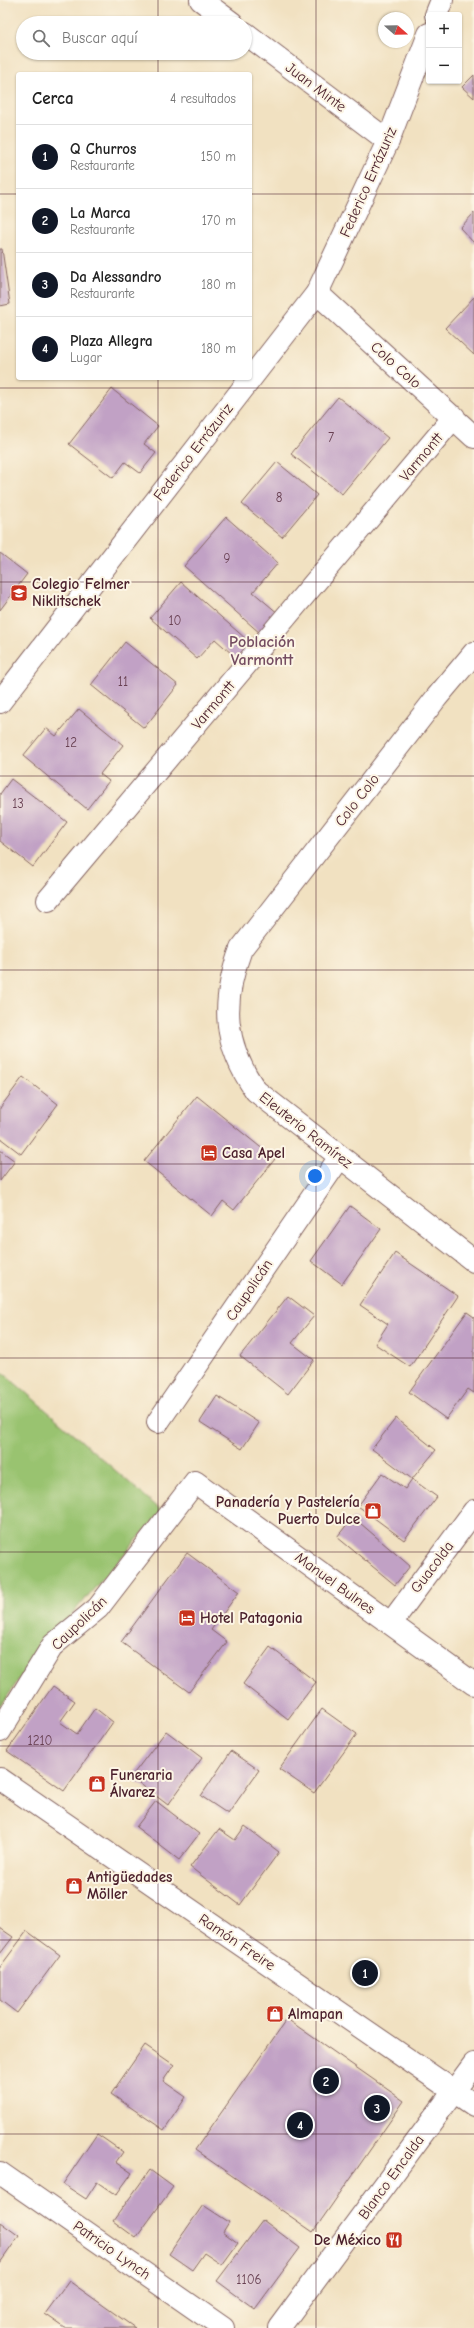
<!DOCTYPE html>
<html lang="es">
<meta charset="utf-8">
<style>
:root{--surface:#fff;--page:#f6f6f6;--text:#222;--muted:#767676;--line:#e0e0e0;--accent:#111827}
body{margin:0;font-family:"Comic Neue",sans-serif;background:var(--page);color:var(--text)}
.controls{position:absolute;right:12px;top:12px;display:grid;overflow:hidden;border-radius:4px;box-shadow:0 1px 3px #0004}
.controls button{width:36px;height:36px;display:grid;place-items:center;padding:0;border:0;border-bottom:1px solid var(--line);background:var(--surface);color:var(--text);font:20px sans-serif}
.compass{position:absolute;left:378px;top:12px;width:36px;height:36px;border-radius:50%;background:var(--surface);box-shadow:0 1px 3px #0004;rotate:110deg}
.you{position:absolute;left:315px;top:1176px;width:14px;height:14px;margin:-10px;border:3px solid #fff;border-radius:50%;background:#1a73e8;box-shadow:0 0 0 6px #1a73e833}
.badge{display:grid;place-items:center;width:26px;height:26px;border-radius:50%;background:var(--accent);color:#fff;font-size:13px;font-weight:700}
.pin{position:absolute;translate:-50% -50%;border:2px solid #fff;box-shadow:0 1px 4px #0006}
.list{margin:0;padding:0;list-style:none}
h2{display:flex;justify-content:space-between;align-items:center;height:52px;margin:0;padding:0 16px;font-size:17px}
h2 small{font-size:13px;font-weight:400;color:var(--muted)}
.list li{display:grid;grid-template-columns:26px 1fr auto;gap:12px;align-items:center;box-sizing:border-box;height:64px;padding:0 16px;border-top:1px solid var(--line)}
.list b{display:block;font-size:15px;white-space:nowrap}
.list p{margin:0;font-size:13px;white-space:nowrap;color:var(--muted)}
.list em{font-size:13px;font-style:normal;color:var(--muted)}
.icon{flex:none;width:22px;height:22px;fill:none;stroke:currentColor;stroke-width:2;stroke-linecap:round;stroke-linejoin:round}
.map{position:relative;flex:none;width:474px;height:2328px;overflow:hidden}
.search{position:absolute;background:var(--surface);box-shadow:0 1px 3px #0004;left:16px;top:16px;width:236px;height:44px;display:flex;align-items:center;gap:10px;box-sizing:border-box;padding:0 14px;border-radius:22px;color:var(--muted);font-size:15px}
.panel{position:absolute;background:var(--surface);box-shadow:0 1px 3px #0004;left:16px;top:72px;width:236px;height:308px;border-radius:4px}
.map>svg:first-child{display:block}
.green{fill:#99c370;stroke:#72714e}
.building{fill:#c1a1c5}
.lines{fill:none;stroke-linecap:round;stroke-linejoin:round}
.minor-casing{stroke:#846360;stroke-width:24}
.tertiary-casing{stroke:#846360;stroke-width:24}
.minor{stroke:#fff;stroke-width:22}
.tertiary{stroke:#fff;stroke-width:22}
.grid{fill:none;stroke:#4a1f2b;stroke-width:1;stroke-opacity:0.55}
.labels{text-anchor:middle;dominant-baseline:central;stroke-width:4;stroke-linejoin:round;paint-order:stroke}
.number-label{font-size:13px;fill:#684052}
.street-label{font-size:15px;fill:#4a1f2b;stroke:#fcf5e5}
.poi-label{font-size:15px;font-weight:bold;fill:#4a1f2b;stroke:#fcf5e5;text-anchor:start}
.neighbourhood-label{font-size:16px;font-weight:bold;fill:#744c61;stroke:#fcf5e5}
</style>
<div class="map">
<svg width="474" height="2328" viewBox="0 0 474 2328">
<rect width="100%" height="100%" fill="#fcf5e5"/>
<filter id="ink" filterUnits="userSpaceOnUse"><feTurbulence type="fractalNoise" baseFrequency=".025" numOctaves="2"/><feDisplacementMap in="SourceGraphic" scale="8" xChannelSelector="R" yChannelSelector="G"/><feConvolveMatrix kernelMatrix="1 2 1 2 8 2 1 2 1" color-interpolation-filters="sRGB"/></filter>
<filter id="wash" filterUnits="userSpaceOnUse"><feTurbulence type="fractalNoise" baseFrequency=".012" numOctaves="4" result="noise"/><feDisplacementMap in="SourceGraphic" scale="16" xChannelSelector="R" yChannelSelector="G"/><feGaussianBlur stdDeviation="0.9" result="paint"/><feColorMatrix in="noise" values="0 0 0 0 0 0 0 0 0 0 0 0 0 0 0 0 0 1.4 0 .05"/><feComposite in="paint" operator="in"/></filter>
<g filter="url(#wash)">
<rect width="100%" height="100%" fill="#f1e1c1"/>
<path class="green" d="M0,1370L162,1511L36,1655L0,1707Z"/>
<g id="blocks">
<path class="building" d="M474,75V98L462,87Z
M474,213V243L460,228Z
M0,249H2L10,304L0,306Z
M474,297V355L445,328Z
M112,389L158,426L144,444L156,453L140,473L125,462L113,478L69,444Z
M338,397L388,438L342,494L291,454Z
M277,462L317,495L282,537L242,504Z
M226,517L278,563L253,592L279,614L261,634L184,566Z
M0,553L27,574L0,610Z
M181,582L254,646L241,662L215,639L197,659L150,618Z
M125,642L178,685L144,728L91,685Z
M79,709L123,745L100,774L109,781L87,809L23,756L46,728L56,736Z
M11,779L67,822L33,867L0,841V794Z
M23,1077L58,1104L21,1154L0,1138V1108Z
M197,1096L275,1159L234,1210L223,1201L212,1216L144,1161Z
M0,1150L15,1161L0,1181Z
M350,1206L381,1229L342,1284L311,1261Z
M395,1253L458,1296L410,1367L375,1344L388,1324L360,1305Z
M288,1296L314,1316L292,1343L314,1360L288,1394L240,1356Z
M467,1312L474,1317V1393L468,1389L446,1419L409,1392Z
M217,1396L259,1423L242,1449L200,1422Z
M396,1418L436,1450L412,1479L372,1449Z
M382,1473L405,1489L412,1479L437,1497L404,1540L358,1506Z
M353,1517L410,1566L395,1585L337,1537Z
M187,1553L239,1592L211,1630L227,1642L189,1692L121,1642Z
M270,1647L316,1682L288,1719L243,1684Z
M53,1686L75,1701L60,1722L77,1734L95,1708L113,1722L64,1791L7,1751Z
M322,1709L357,1734L314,1793L279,1769Z
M166,1731L202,1758L168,1805L131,1777Z
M231,1751L259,1770L228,1814L201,1796Z
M156,1801L199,1834L179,1860L136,1827Z
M245,1826L279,1852L240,1905L190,1867L219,1829L235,1840Z
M0,1928L13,1937L0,1954Z
M27,1931L60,1955L17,2013L0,2000V1967Z
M287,2019L404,2101L313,2232L195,2150Z
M145,2045L174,2065L163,2081L186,2097L164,2130L111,2094Z
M97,2134L123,2152L116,2162L132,2173L116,2195L97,2182L86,2199L63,2184Z
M150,2170L173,2187L136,2238L113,2221Z
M203,2205L229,2222L223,2232L238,2243L222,2265L204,2253L192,2270L169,2254Z
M263,2220L300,2248L255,2309L217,2281Z
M0,2222L19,2236L0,2263Z
M69,2281L135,2328H65L45,2314Z"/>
</g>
</g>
<g filter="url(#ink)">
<use href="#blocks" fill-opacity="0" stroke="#846360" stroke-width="1"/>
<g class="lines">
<g class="minor-casing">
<path id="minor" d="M201,0L232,23
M245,33L388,141
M317,293L474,437
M474,653L437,697L241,949C221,1002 223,1044 256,1091L474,1261
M48,900L454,417
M158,1422L340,1157
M391,1623L474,1511
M0,1731L53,1645L98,1608L195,1482L474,1684
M0,1779L474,2105
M0,2173L223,2328
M279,2328L474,2064"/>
</g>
<g class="tertiary-casing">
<path id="tertiary" d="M436,15L442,0
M0,702L317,293L388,141L429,34"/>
</g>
<use href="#minor" class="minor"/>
<use href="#tertiary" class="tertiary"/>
</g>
</g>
<path class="grid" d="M158,0V23M316,0V2328M158,53V74M0,194H18M250,194H474M158,378V2328M0,388H474M0,582H474M0,776H474M0,970H474M0,1164H474M0,1358H474M0,1552H474M0,1746H474M0,1940H474M0,2134H474"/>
<defs>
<g id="school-square" transform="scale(0.9)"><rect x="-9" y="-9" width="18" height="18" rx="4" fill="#c8321e" stroke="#fcf5e5"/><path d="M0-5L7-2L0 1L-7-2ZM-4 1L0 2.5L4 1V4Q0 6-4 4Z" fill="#fff"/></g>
<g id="hotel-square" transform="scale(0.9)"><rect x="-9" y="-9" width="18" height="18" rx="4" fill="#c8321e" stroke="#fcf5e5"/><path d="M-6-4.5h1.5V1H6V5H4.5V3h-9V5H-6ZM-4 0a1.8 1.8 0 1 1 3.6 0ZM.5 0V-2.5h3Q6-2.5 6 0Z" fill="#fff"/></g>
<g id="shop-square" transform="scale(0.9)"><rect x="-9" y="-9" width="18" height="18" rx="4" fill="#c8321e" stroke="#fcf5e5"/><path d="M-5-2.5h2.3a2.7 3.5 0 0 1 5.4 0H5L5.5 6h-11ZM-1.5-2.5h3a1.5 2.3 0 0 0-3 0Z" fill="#fff"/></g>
<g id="restaurant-square" transform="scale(0.9)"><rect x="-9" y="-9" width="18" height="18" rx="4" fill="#c8321e" stroke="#fcf5e5"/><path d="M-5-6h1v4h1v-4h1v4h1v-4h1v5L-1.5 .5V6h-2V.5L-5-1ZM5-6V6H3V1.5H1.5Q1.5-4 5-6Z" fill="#fff"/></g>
</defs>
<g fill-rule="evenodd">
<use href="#school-square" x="19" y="593"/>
<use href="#hotel-square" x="209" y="1153"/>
<use href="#shop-square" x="373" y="1511"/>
<use href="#hotel-square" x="187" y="1618"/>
<use href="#shop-square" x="97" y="1784"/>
<use href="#shop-square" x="74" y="1886"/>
<use href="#shop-square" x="275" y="2014"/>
<use href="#restaurant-square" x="394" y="2240"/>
</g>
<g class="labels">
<g class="number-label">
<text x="331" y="437">7</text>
<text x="279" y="497">8</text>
<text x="227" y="558">9</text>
<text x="175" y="620">10</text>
<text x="123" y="681">11</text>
<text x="71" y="742">12</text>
<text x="18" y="803">13</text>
<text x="40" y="1740">1210</text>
<text x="249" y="2279">1106</text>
</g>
<g class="street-label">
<text transform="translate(316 87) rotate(37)">Juan Minte</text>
<text transform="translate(368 182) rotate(-66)">Federico Errázuriz</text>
<text transform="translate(396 365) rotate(42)">Colo Colo</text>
<text transform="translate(193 452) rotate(-52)">Federico Errázuriz</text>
<text transform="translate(421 457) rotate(-50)">Varmontt</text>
<text transform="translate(213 705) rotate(-50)">Varmontt</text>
<text transform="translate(357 800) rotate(-52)">Colo Colo</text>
<text transform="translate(306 1130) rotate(38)">Eleuterio Ramírez</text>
<text transform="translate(249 1290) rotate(-56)">Caupolicán</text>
<text transform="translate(432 1567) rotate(-53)">Guacolda</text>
<text transform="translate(335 1583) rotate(36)">Manuel Bulnes</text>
<text transform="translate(79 1623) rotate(-44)">Caupolicán</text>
<text transform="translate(237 1942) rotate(34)">Ramón Freire</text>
<text transform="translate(391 2177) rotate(-54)">Blanco Encalda</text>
<text transform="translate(112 2250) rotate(35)">Patricio Lynch</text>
</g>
<g class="poi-label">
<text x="32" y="584">Colegio Felmer<tspan x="32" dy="17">Niklitschek</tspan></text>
<text x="222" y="1153">Casa Apel</text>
<text x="360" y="1502" text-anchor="end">Panadería y Pastelería<tspan x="360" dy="17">Puerto Dulce</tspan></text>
<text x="200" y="1618">Hotel Patagonia</text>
<text x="110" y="1775">Funeraria<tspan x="110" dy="17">Álvarez</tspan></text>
<text x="87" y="1877">Antigüedades<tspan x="87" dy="17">Möller</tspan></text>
<text x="288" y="2014">Almapan</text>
<text x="381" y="2240" text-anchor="end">De México</text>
</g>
<g class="neighbourhood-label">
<text x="262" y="642">Población<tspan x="262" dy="18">Varmontt</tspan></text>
</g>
</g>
</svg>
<div class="controls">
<button>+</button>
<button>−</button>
</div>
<svg class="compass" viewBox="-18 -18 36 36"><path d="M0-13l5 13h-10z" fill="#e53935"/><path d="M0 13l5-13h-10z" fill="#767676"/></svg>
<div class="you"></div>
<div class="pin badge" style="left:365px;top:1973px">1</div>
<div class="pin badge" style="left:326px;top:2081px">2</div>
<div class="pin badge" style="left:377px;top:2108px">3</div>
<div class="pin badge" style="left:300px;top:2125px">4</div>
<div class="search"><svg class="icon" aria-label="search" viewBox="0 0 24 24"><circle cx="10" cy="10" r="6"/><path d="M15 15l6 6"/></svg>Buscar aquí</div>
<section class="panel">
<h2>Cerca<small>4 resultados</small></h2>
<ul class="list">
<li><span class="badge">1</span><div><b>Q Churros</b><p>Restaurante</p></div><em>150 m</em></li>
<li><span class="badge">2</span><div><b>La Marca</b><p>Restaurante</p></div><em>170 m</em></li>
<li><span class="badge">3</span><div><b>Da Alessandro</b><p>Restaurante</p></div><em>180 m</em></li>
<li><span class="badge">4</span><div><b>Plaza Allegra</b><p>Lugar</p></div><em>180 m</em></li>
</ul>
</section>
</div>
